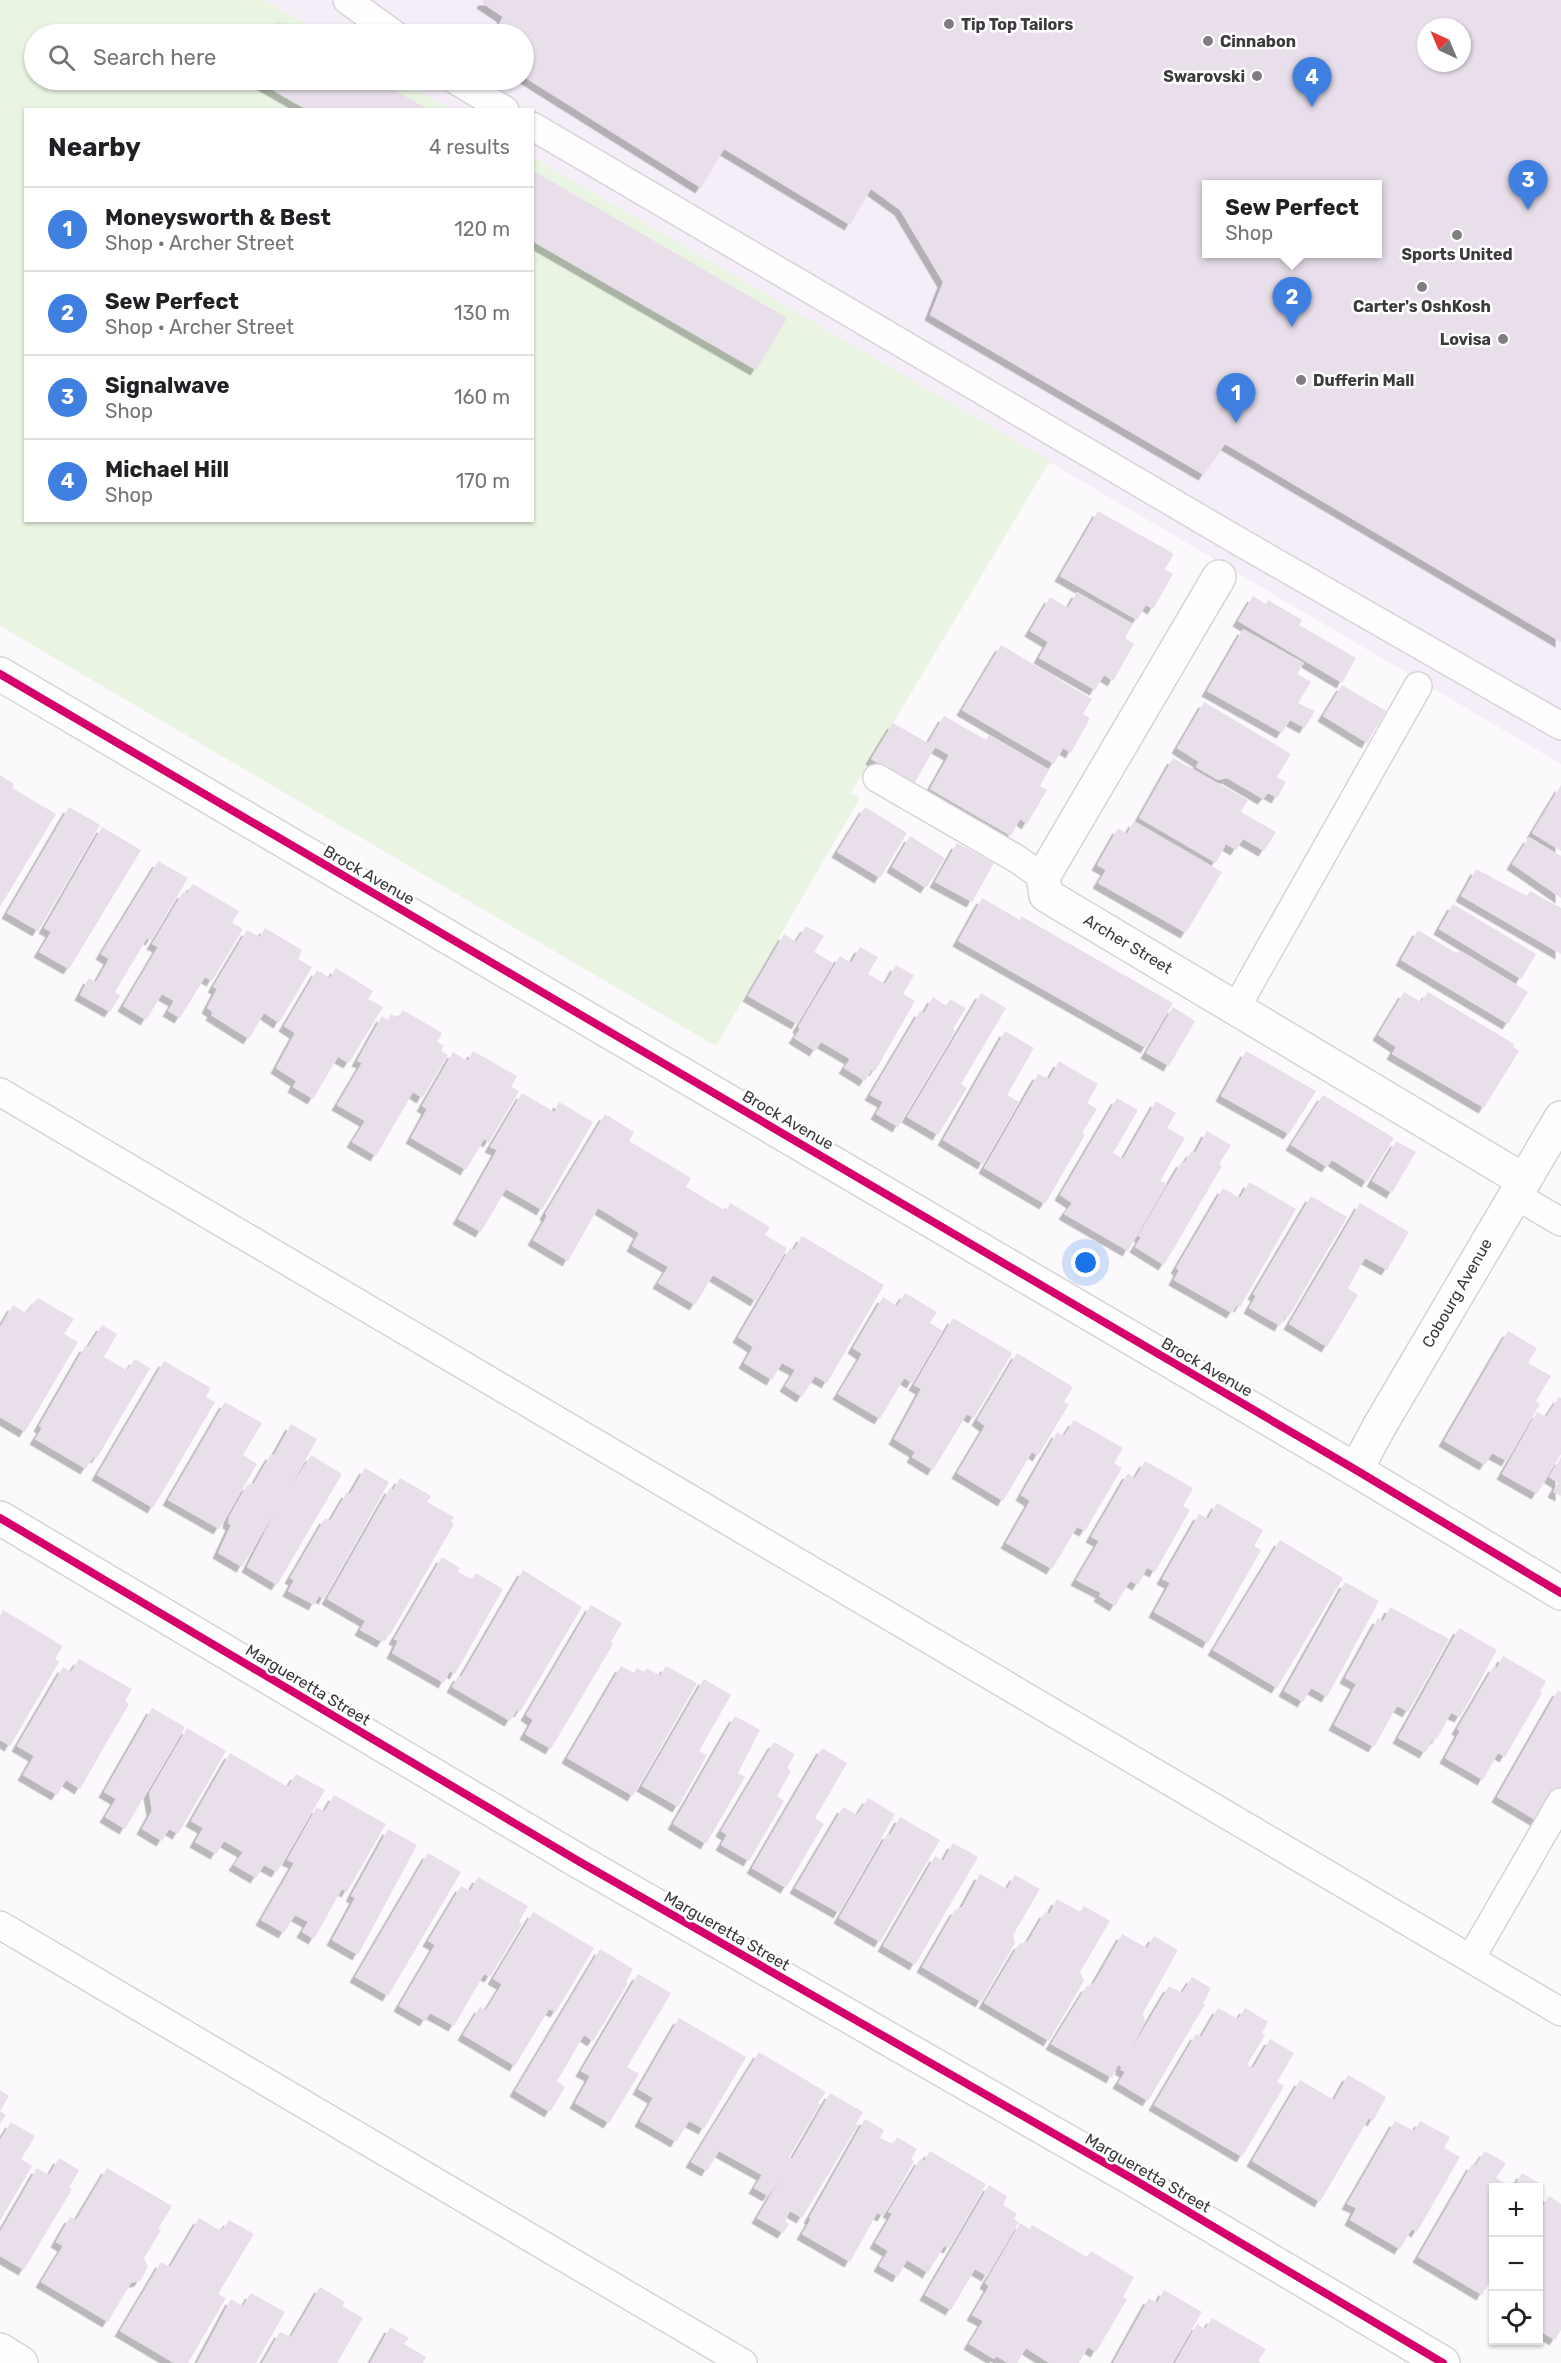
<!DOCTYPE html>
<meta charset="utf-8">
<style>
:root{--surface:#fff;--page:#f2f2f2;--text:#202124;--muted:#757577;--line:#e0e0e0;--accent:#0b8043}
body{margin:0;font-family:Rubik,sans-serif;background:var(--page);color:var(--text)}
.controls{position:absolute;right:18px;bottom:18px;display:grid;overflow:hidden;border-radius:0px;box-shadow:0 2px 4px #0004}
.controls button{width:54px;height:54px;display:grid;place-items:center;padding:0;border:0;border-bottom:2px solid var(--line);background:var(--surface);color:var(--text);font:30px sans-serif}
.compass{position:absolute;left:1417px;top:18px;width:54px;height:54px;border-radius:50%;background:var(--surface);box-shadow:0 2px 4px #0004;rotate:316deg}
.you{position:absolute;left:1086px;top:1263px;width:21px;height:21px;margin:-15px;border:4px solid #fff;border-radius:50%;background:#1a73e8;box-shadow:0 0 0 9px #1a73e833}
.badge{display:grid;place-items:center;width:39px;height:39px;border-radius:50%;background:var(--accent);color:#fff;font-size:20px;font-weight:700}
.pin{position:absolute;translate:-50% -50px;filter:drop-shadow(0 2px 3px #0008)}
.pin::after{content:'';position:absolute;top:32px;width:21px;height:18px;background:inherit;clip-path:polygon(0 0,100% 0,50% 100%)}
.popup{position:absolute;left:1202px;top:180px;width:180px;height:78px;box-sizing:border-box;display:grid;place-content:center;border-radius:0px;background:var(--surface);filter:drop-shadow(0 2px 4px #0005);font-size:20px;white-space:nowrap;color:var(--muted)}
.popup b{font-size:22px;color:var(--text)}
.popup::after{content:'';position:absolute;left:50%;top:100%;margin-left:-12px;border:12px solid transparent;border-top-color:var(--surface)}
.list{margin:0;padding:0;list-style:none}
h2{display:flex;justify-content:space-between;align-items:center;height:78px;margin:0;padding:0 24px;font-size:26px}
h2 small{font-size:20px;font-weight:400;color:var(--muted)}
.list li{display:grid;grid-template-columns:39px 1fr auto;gap:18px;align-items:center;box-sizing:border-box;height:84px;padding:0 24px;border-top:2px solid var(--line)}
.list b{display:block;font-size:22px;white-space:nowrap}
.list p{margin:0;font-size:20px;white-space:nowrap;color:var(--muted)}
.list em{font-size:20px;font-style:normal;color:var(--muted)}
.icon{flex:none;width:33px;height:33px;fill:none;stroke:currentColor;stroke-width:2;stroke-linecap:round;stroke-linejoin:round}
.map{position:relative;flex:none;width:1561px;height:2363px;overflow:hidden}
.search{position:absolute;background:var(--surface);box-shadow:0 2px 4px #0004;left:24px;top:24px;width:510px;height:66px;display:flex;align-items:center;gap:15px;box-sizing:border-box;padding:0 21px;border-radius:33px;color:var(--muted);font-size:22px}
.panel{position:absolute;background:var(--surface);box-shadow:0 2px 4px #0004;left:24px;top:108px;width:510px;height:414px;border-radius:0px}
.map>svg:first-child{display:block}
.built{fill:#f5edf7;fill-rule:evenodd}
.green{fill:#e9f4e3}
.building{fill:#e8dfea;fill-rule:evenodd;filter:url(#shadow)}
.lines{fill:none;stroke-linecap:round;stroke-linejoin:round}
.lane-casing{stroke:#d7d4d7;stroke-width:30}
.street-casing{stroke:#d7d4d7;stroke-width:36}
.lane{stroke:#fffeff;stroke-width:27}
.street{stroke:#fffeff;stroke-width:33}
.cycleway-casing{stroke:#fff;stroke-width:11}
.cycleway{stroke:#d6006c;stroke-width:8}
.poi-dot{fill:#807d81;stroke:#fff;stroke-width:2}
.labels{text-anchor:middle;dominant-baseline:central;stroke-width:5;stroke-linejoin:round;paint-order:stroke}
.poi-label{font-size:16px;font-weight:bold;fill:#3d3a3e;stroke:#fff;text-anchor:start}
.street-label{font-size:16px;fill:#3d3a3e;stroke:#fff}
</style>
<div class="map">
<svg width="1561" height="2363" viewBox="0 0 1561 2363">
<defs>
<filter id="shadow"><feDropShadow dx="-5.5" dy="5.5" stdDeviation="0" flood-color="#0004"/></filter>
</defs>
<rect width="100%" height="100%" fill="#fcf9fd"/>
<path class="built" d="M265,0H1561V764L533,157L532,110L451,109L400,80H524V34H324ZM1426,27H1462V63H1426ZM1206,184H1378V254H1206Z"/>
<path class="green" d="M0,0H265L324,34H34V80H400L451,109L26,110V520H532L533,157L1050,461L851,793L860,798L716,1046L0,626Z"/>
<path class="building" d="M484,0H1561V642L1225,444L1204,475L930,315L943,282L900,210L871,189L850,225L724,149L701,188L524,77V34H493L503,17L482,3ZM1426,27H1462V63H1426ZM1206,184H1378V254H1206Z
M279,22L300,34H271Z
M255,80H377L429,110H307Z
M532,170L787,318L756,370L532,241Z
M1098,511L1174,554L1165,569L1173,574L1153,609L1146,605L1137,620L1060,576Z
M1077,592L1133,624L1125,638L1134,644L1113,681L1104,675L1095,690L1039,658L1048,642L1030,631L1050,597L1068,608Z
M1253,596L1266,604L1268,600L1302,620L1299,625L1356,658L1342,683L1238,621Z
M1243,629L1304,663L1297,674L1311,682L1298,703L1315,711L1305,728L1290,720L1282,733L1207,691Z
M1001,645L1092,699L1083,714L1090,718L1071,753L1063,748L1054,764L962,710Z
M1342,685L1386,711L1367,743L1323,716Z
M1204,702L1291,754L1277,777L1286,782L1277,798L1268,793L1263,799L1227,778L1218,780L1196,767L1199,762L1177,748Z
M944,716L986,740L989,735L1049,770L1040,786L1047,790L1027,824L1020,819L1011,836L930,789L949,755L935,747L914,784L871,759L893,723L928,743Z
M1173,758L1248,800L1241,812L1276,832L1264,851L1243,839L1236,850L1226,844L1216,863L1139,818Z
M0,775L14,784L12,788L56,814L0,907Z
M1561,785V851L1532,833Z
M69,807L100,825L38,931L7,913Z
M865,807L907,833L880,878L837,852Z
M1134,821L1222,872L1186,933L1098,883L1106,870L1097,865L1118,828L1127,834Z
M102,827L141,850L69,969L39,952L51,932L44,928Z
M910,836L945,858L926,888L892,867Z
M1529,837L1561,856V898L1512,864Z
M957,843L994,863L972,902L935,882Z
M158,861L188,878L151,940L147,938L115,992L120,996L110,1012L80,995L89,978L96,982L109,959L101,954Z
M1476,869L1527,896L1530,891L1561,908V954L1461,896Z
M193,884L239,911L232,923L243,929L212,981L205,977L180,1018L168,1011L174,1001L162,994L146,1020L123,1006L158,947L152,944L183,892L186,894Z
M982,898L1020,920L1021,916L1173,1003L1146,1048L958,941Z
M1453,904L1536,954L1521,979L1439,929Z
M806,926L824,936L814,952L833,963L797,1024L748,996L784,934L796,942Z
M265,928L302,950L298,959L312,967L279,1023L264,1013L249,1039L211,1015L213,1012L207,1008L217,989L213,987L247,930L260,937Z
M1418,930L1456,953L1461,951L1528,992L1508,1024L1401,960Z
M860,947L878,957L868,974L885,984L896,965L914,975L903,994L915,1001L875,1071L872,1069L865,1081L844,1068L850,1059L821,1042L815,1051L794,1038L800,1029L798,1027L840,956L851,963Z
M336,968L373,991L368,999L383,1007L349,1063L338,1057L313,1099L293,1087L296,1081L276,1068L295,1033L284,1026L317,970L330,978Z
M1404,992L1421,1002L1428,992L1514,1044L1513,1047L1519,1051L1484,1108L1392,1054L1396,1047L1378,1035Z
M981,993L1006,1008L961,1084L967,1088L938,1135L907,1117Z
M933,997L946,1006L950,999L966,1008L953,1029L955,1031L898,1127L876,1114L883,1102L870,1095L920,1011L924,1013Z
M1173,1007L1195,1021L1169,1066L1146,1053Z
M403,1010L442,1033L437,1042L444,1046L441,1051L448,1055L422,1098L413,1092L376,1156L352,1142L365,1121L337,1105L362,1063L357,1061L382,1016L388,1020L391,1014L398,1018Z
M1005,1031L1034,1048L1007,1095L1019,1102L983,1164L943,1140Z
M473,1051L517,1076L511,1087L519,1091L489,1142L484,1139L466,1170L411,1138L427,1109L422,1106L453,1052L468,1061Z
M1246,1051L1316,1091L1289,1134L1221,1096Z
M1059,1061L1098,1084L1087,1103L1097,1109L1082,1133L1085,1135L1045,1204L984,1168L1038,1074L1049,1079Z
M522,1093L554,1112L559,1102L593,1122L542,1210L506,1189L481,1232L458,1219L497,1150L490,1147Z
M1323,1095L1394,1138L1367,1182L1332,1160L1327,1167L1291,1145Z
M1117,1098L1138,1110L1113,1153L1123,1159L1156,1101L1176,1113L1167,1128L1185,1138L1160,1181L1167,1184L1128,1251L1064,1214L1072,1203L1060,1195Z
M605,1114L634,1132L629,1141L691,1178L686,1187L726,1211L730,1203L770,1227L765,1235L787,1248L756,1301L713,1275L695,1305L658,1283L668,1267L632,1246L639,1233L598,1208L568,1261L533,1240L547,1216L545,1214Z
M1207,1131L1231,1145L1219,1164L1222,1166L1164,1265L1135,1247L1141,1237L1138,1236L1182,1161L1184,1163L1192,1151L1195,1153Z
M1396,1141L1416,1152L1392,1193L1372,1181Z
M1249,1182L1296,1209L1240,1307L1237,1305L1232,1313L1174,1280L1179,1270L1176,1268L1223,1188L1240,1198Z
M1311,1196L1347,1217L1289,1316L1286,1315L1280,1326L1249,1308L1256,1296L1253,1294Z
M1360,1203L1409,1232L1387,1270L1365,1258L1348,1288L1358,1295L1327,1347L1289,1324Z
M802,1236L884,1285L827,1383L815,1376L802,1397L785,1386L795,1370L782,1363L772,1380L744,1363L753,1347L738,1337L790,1248L794,1250Z
M905,1293L937,1312L930,1323L943,1331L912,1383L904,1378L880,1419L838,1394L862,1354L853,1348L883,1297L897,1306Z
M38,1298L74,1319L64,1334L78,1342L25,1432L0,1417V1327L13,1305L26,1313Z
M953,1318L1012,1353L974,1418L967,1414L933,1470L912,1457L915,1452L894,1439L921,1389L914,1385Z
M102,1325L117,1334L104,1357L127,1370L135,1359L150,1368L97,1458L94,1456L86,1469L35,1439L42,1428L39,1426L85,1346L88,1347Z
M1508,1331L1537,1348L1528,1363L1551,1376L1536,1401L1540,1404L1507,1461L1492,1453L1485,1465L1444,1441Z
M1017,1353L1073,1387L1064,1402L1069,1404L1038,1456L1032,1452L1003,1501L957,1473L985,1426L977,1420Z
M164,1361L211,1388L206,1397L215,1402L153,1508L97,1475Z
M1559,1397L1561,1398V1454L1537,1494L1502,1474L1537,1412L1546,1417Z
M225,1402L262,1423L243,1455L257,1464L219,1529L168,1500Z
M1074,1420L1123,1448L1114,1463L1122,1468L1085,1531L1077,1527L1052,1569L1006,1543L1030,1501L1021,1495L1057,1432L1064,1436Z
M291,1424L317,1439L288,1492L311,1455L342,1474L277,1585L247,1567L275,1512L242,1567L218,1553L231,1525L228,1523L229,1517L247,1485L254,1483L271,1454L274,1455Z
M1561,1457V1496L1553,1492L1558,1483L1549,1477Z
M1145,1461L1193,1488L1183,1506L1190,1510L1155,1572L1147,1568L1138,1585L1130,1581L1115,1606L1099,1596L1101,1593L1076,1580L1099,1541L1091,1537L1128,1473L1135,1478Z
M365,1468L389,1482L324,1599L319,1596L314,1605L288,1591L294,1580L290,1578L325,1518L330,1521L347,1492L350,1494Z
M400,1478L431,1496L427,1502L454,1517L451,1522L454,1524L390,1635L388,1634L382,1642L360,1630L365,1621L327,1599L390,1488L393,1490Z
M1217,1503L1263,1530L1254,1546L1261,1550L1208,1643L1154,1612L1170,1583L1162,1579L1199,1514L1208,1519Z
M1280,1540L1343,1578L1277,1688L1213,1650Z
M442,1557L460,1568L458,1572L472,1579L476,1573L503,1589L455,1674L450,1671L444,1683L392,1653L398,1641L394,1639Z
M523,1570L582,1607L520,1712L517,1710L510,1721L452,1687L459,1675L461,1677Z
M1345,1582L1379,1601L1327,1697L1311,1688L1303,1702L1284,1691Z
M591,1605L622,1623L611,1642L613,1644L551,1749L525,1734L533,1720L526,1715Z
M1390,1607L1449,1639L1408,1712L1397,1706L1374,1747L1334,1725L1356,1684L1345,1678L1378,1618L1383,1621Z
M3,1610L63,1646L55,1659L59,1662L10,1746L0,1740V1616Z
M1459,1628L1497,1650L1460,1717L1451,1713L1437,1739L1434,1738L1425,1753L1398,1738Z
M1503,1656L1546,1681L1540,1692L1542,1693L1505,1757L1498,1753L1483,1780L1445,1758L1460,1731L1457,1729L1494,1666L1497,1668Z
M79,1659L132,1689L125,1701L129,1704L80,1789L66,1780L57,1795L23,1775L34,1756L17,1746L63,1667L71,1672Z
M621,1666L634,1673L637,1668L644,1672L647,1668L660,1676L666,1666L697,1683L633,1796L567,1758Z
M704,1679L731,1695L699,1751L707,1755L678,1807L642,1786Z
M1558,1690L1561,1692V1792L1542,1824L1497,1797Z
M152,1708L185,1727L125,1829L105,1817L116,1799L104,1792Z
M735,1716L760,1730L738,1773L745,1777L706,1844L673,1824Z
M187,1728L226,1751L178,1834L169,1829L162,1841L142,1829L152,1811L149,1793Z
M774,1742L795,1754L787,1768L791,1771L777,1796L784,1801L749,1861L721,1845L727,1835L721,1831Z
M822,1748L847,1763L815,1818L824,1824L786,1888L752,1868Z
M230,1753L288,1787L296,1774L325,1790L277,1872L264,1865L256,1878L234,1865L243,1852L224,1841L216,1854L195,1842L203,1828L191,1821Z
M334,1795L386,1824L347,1892L342,1889L314,1939L302,1932L308,1922L295,1915L284,1933L261,1920L294,1863L287,1860L317,1807L324,1812Z
M868,1798L895,1814L839,1913L795,1888L843,1807L857,1815Z
M900,1817L940,1840L880,1942L839,1918L888,1833L890,1835Z
M388,1829L417,1845L358,1955L332,1940L355,1898L351,1896Z
M953,1843L978,1857L915,1965L883,1946L935,1856L943,1861Z
M428,1853L461,1872L388,1996L355,1977Z
M980,1874L1007,1889L1015,1875L1040,1889L1013,1935L1015,1943L981,2002L922,1967L955,1910L962,1907Z
M478,1877L528,1906L519,1922L522,1924L490,1977L484,1974L454,2026L430,2013L425,2021L399,2006L435,1945L428,1941L461,1886L470,1891Z
M1057,1899L1080,1912L1084,1906L1110,1921L1080,1972L1084,1981L1049,2041L984,2003L1019,1944L1028,1941L1045,1912L1049,1914Z
M533,1912L594,1948L556,2012L549,2009L515,2066L463,2035L480,2007L486,2010L502,1984L493,1979Z
M1122,1934L1147,1948L1154,1936L1178,1950L1143,2013L1145,2022L1131,2050L1169,1986L1182,1993L1192,1977L1211,1988L1203,2003L1205,2004L1148,2101L1118,2083L1125,2072L1120,2069L1122,2067L1118,2065L1112,2078L1051,2044L1086,1987L1094,1983Z
M600,1949L633,1969L626,1982L628,1983L593,2041L584,2035L557,2081L565,2087L550,2112L515,2091Z
M638,1974L671,1993L627,2067L639,2074L609,2123L575,2103L590,2076L581,2071Z
M1218,2008L1238,2019L1245,2008L1268,2022L1262,2033L1265,2035L1247,2065L1253,2068L1270,2039L1294,2053L1277,2082L1284,2086L1242,2157L1154,2105L1196,2034L1201,2037Z
M679,2018L746,2057L704,2129L689,2121L676,2142L640,2121L653,2098L638,2089Z
M759,2052L826,2092L818,2103L820,2104L789,2157L792,2159L830,2093L863,2112L856,2124L858,2125L802,2218L790,2211L785,2221L789,2224L783,2233L757,2218L782,2176L768,2196L754,2188L762,2175L719,2151L707,2171L691,2162Z
M1348,2075L1386,2097L1373,2121L1369,2118L1320,2202L1252,2161L1300,2080L1334,2100Z
M0,2090L9,2096L0,2111L6,2115L0,2124Z
M865,2119L884,2130L880,2138L893,2144L897,2137L917,2149L911,2159L914,2161L883,2216L877,2213L850,2262L802,2234L811,2219L809,2218Z
M1395,2121L1414,2131L1420,2121L1450,2137L1444,2148L1460,2157L1417,2232L1412,2229L1400,2249L1350,2220L1356,2208L1347,2204Z
M11,2122L35,2136L21,2159L32,2166L0,2221V2140Z
M930,2151L986,2184L949,2248L944,2246L928,2273L907,2260L898,2277L879,2266L888,2251L875,2243L892,2214L888,2212L920,2159L924,2161Z
M1485,2151L1506,2163L1496,2178L1513,2188H1494V2275L1482,2295L1418,2257L1472,2164L1475,2166Z
M59,2158L79,2170L69,2188L72,2189L24,2270L0,2256V2232L37,2168L49,2175Z
M107,2168L172,2206L158,2229L161,2230L144,2258L148,2267L140,2281L131,2283L108,2322L41,2282L63,2246L56,2242L70,2217L76,2220Z
M1522,2173L1544,2186L1538,2195V2188H1513Z
M989,2185L1007,2196L1003,2205L1017,2214L1014,2219L1019,2222L987,2276L975,2269L951,2310L925,2295Z
M1549,2196L1561,2204V2330L1555,2340L1538,2330V2214Z
M199,2218L221,2231L229,2220L254,2234L218,2294L226,2298L188,2363H174L120,2331L161,2262L170,2267Z
M1020,2223L1030,2229L1032,2225L1087,2257L1091,2251L1134,2277L1123,2297L1127,2299L1096,2352L1088,2347L1079,2363H1049L1026,2348L1017,2363H1008L996,2356L994,2359L969,2344L983,2321L972,2315L989,2286L985,2283Z
M320,2287L345,2302L342,2306L363,2318L337,2363H262L280,2332L291,2337Z
M1164,2290L1202,2312L1172,2363H1113L1149,2298L1157,2303Z
M251,2293L285,2312L256,2363H197L231,2299L243,2306Z
M1212,2318L1266,2349L1258,2361L1261,2363H1175L1197,2324L1205,2329Z
M390,2327L409,2338L404,2344L426,2357L423,2363H370Z"/>
<g class="lines">
<g class="lane-casing">
<path id="lane" d="M347,0L394,34
M455,80L505,110
M532,126L1240,542L1561,726
M877,778L1017,859L1043,877
M1236,1008L1418,686
M0,1092L1561,2012
M1515,1195L1561,1222
M0,1925L743,2363
M1471,1958L1561,1802"/>
</g>
<g class="street-casing">
<path id="street" d="M1219,577L1043,877L1046,895L1523,1180
M0,674L1356,1470L1561,1593
M1356,1470L1379,1427L1561,1118
M0,1518L580,1862L1133,2179L1443,2363
M0,2350L21,2363"/>
</g>
<use href="#lane" class="lane"/>
<use href="#street" class="street"/>
<g class="cycleway-casing">
<path id="cycleway" d="M0,674L1356,1470L1561,1593
M0,1518L580,1862L1133,2179L1443,2363"/>
</g>
<use href="#cycleway" class="cycleway"/>
</g>
<g class="poi-dot">
<circle cx="949" cy="24" r="6"/>
<circle cx="1208" cy="41" r="6"/>
<circle cx="1257" cy="76" r="6"/>
<circle cx="1457" cy="235" r="6"/>
<circle cx="1422" cy="287" r="6"/>
<circle cx="1503" cy="339" r="6"/>
<circle cx="1301" cy="380" r="6"/>
</g>
<g class="labels">
<g class="poi-label">
<text x="961" y="24">Tip Top Tailors</text>
<text x="1220" y="41">Cinnabon</text>
<text x="1245" y="76" text-anchor="end">Swarovski</text>
<text x="1457" y="254" text-anchor="middle">Sports United</text>
<text x="1422" y="306" text-anchor="middle">Carter's OshKosh</text>
<text x="1491" y="339" text-anchor="end">Lovisa</text>
<text x="1313" y="380">Dufferin Mall</text>
</g>
<g class="street-label">
<text transform="translate(369 875) rotate(30)">Brock Avenue</text>
<text transform="translate(1128 944) rotate(31)">Archer Street</text>
<text transform="translate(788 1120) rotate(30)">Brock Avenue</text>
<text transform="translate(1457 1293) rotate(-60)">Cobourg Avenue</text>
<text transform="translate(1207 1367) rotate(30)">Brock Avenue</text>
<text transform="translate(308 1685) rotate(31)">Margueretta Street</text>
<text transform="translate(727 1931) rotate(30)">Margueretta Street</text>
<text transform="translate(1148 2173) rotate(30)">Margueretta Street</text>
</g>
</g>
</svg>
<div class="controls">
<button>+</button>
<button>−</button>
<button><svg class="icon" aria-label="locate" viewBox="0 0 24 24"><circle cx="12" cy="12" r="6"/><path d="M12 2v4M12 18v4M2 12h4M18 12h4"/></svg></button>
</div>
<svg class="compass" viewBox="-18 -18 36 36"><path d="M0-13l5 13h-10z" fill="#e53935"/><path d="M0 13l5-13h-10z" fill="#757577"/></svg>
<div class="you"></div>
<div class="pin badge" style="left:1236px;top:423px;background:#3f7fe0">1</div>
<div class="pin badge" style="left:1292px;top:327px;background:#3f7fe0">2</div>
<div class="popup"><b>Sew Perfect</b>Shop</div>
<div class="pin badge" style="left:1528px;top:210px;background:#3f7fe0">3</div>
<div class="pin badge" style="left:1312px;top:107px;background:#3f7fe0">4</div>
<div class="search"><svg class="icon" aria-label="search" viewBox="0 0 24 24"><circle cx="10" cy="10" r="6"/><path d="M15 15l6 6"/></svg>Search here</div>
<section class="panel">
<h2>Nearby<small>4 results</small></h2>
<ul class="list">
<li><span class="badge" style="background:#3f7fe0">1</span><div><b>Moneysworth &amp; Best</b><p>Shop · Archer Street</p></div><em>120 m</em></li>
<li><span class="badge" style="background:#3f7fe0">2</span><div><b>Sew Perfect</b><p>Shop · Archer Street</p></div><em>130 m</em></li>
<li><span class="badge" style="background:#3f7fe0">3</span><div><b>Signalwave</b><p>Shop</p></div><em>160 m</em></li>
<li><span class="badge" style="background:#3f7fe0">4</span><div><b>Michael Hill</b><p>Shop</p></div><em>170 m</em></li>
</ul>
</section>
</div>
